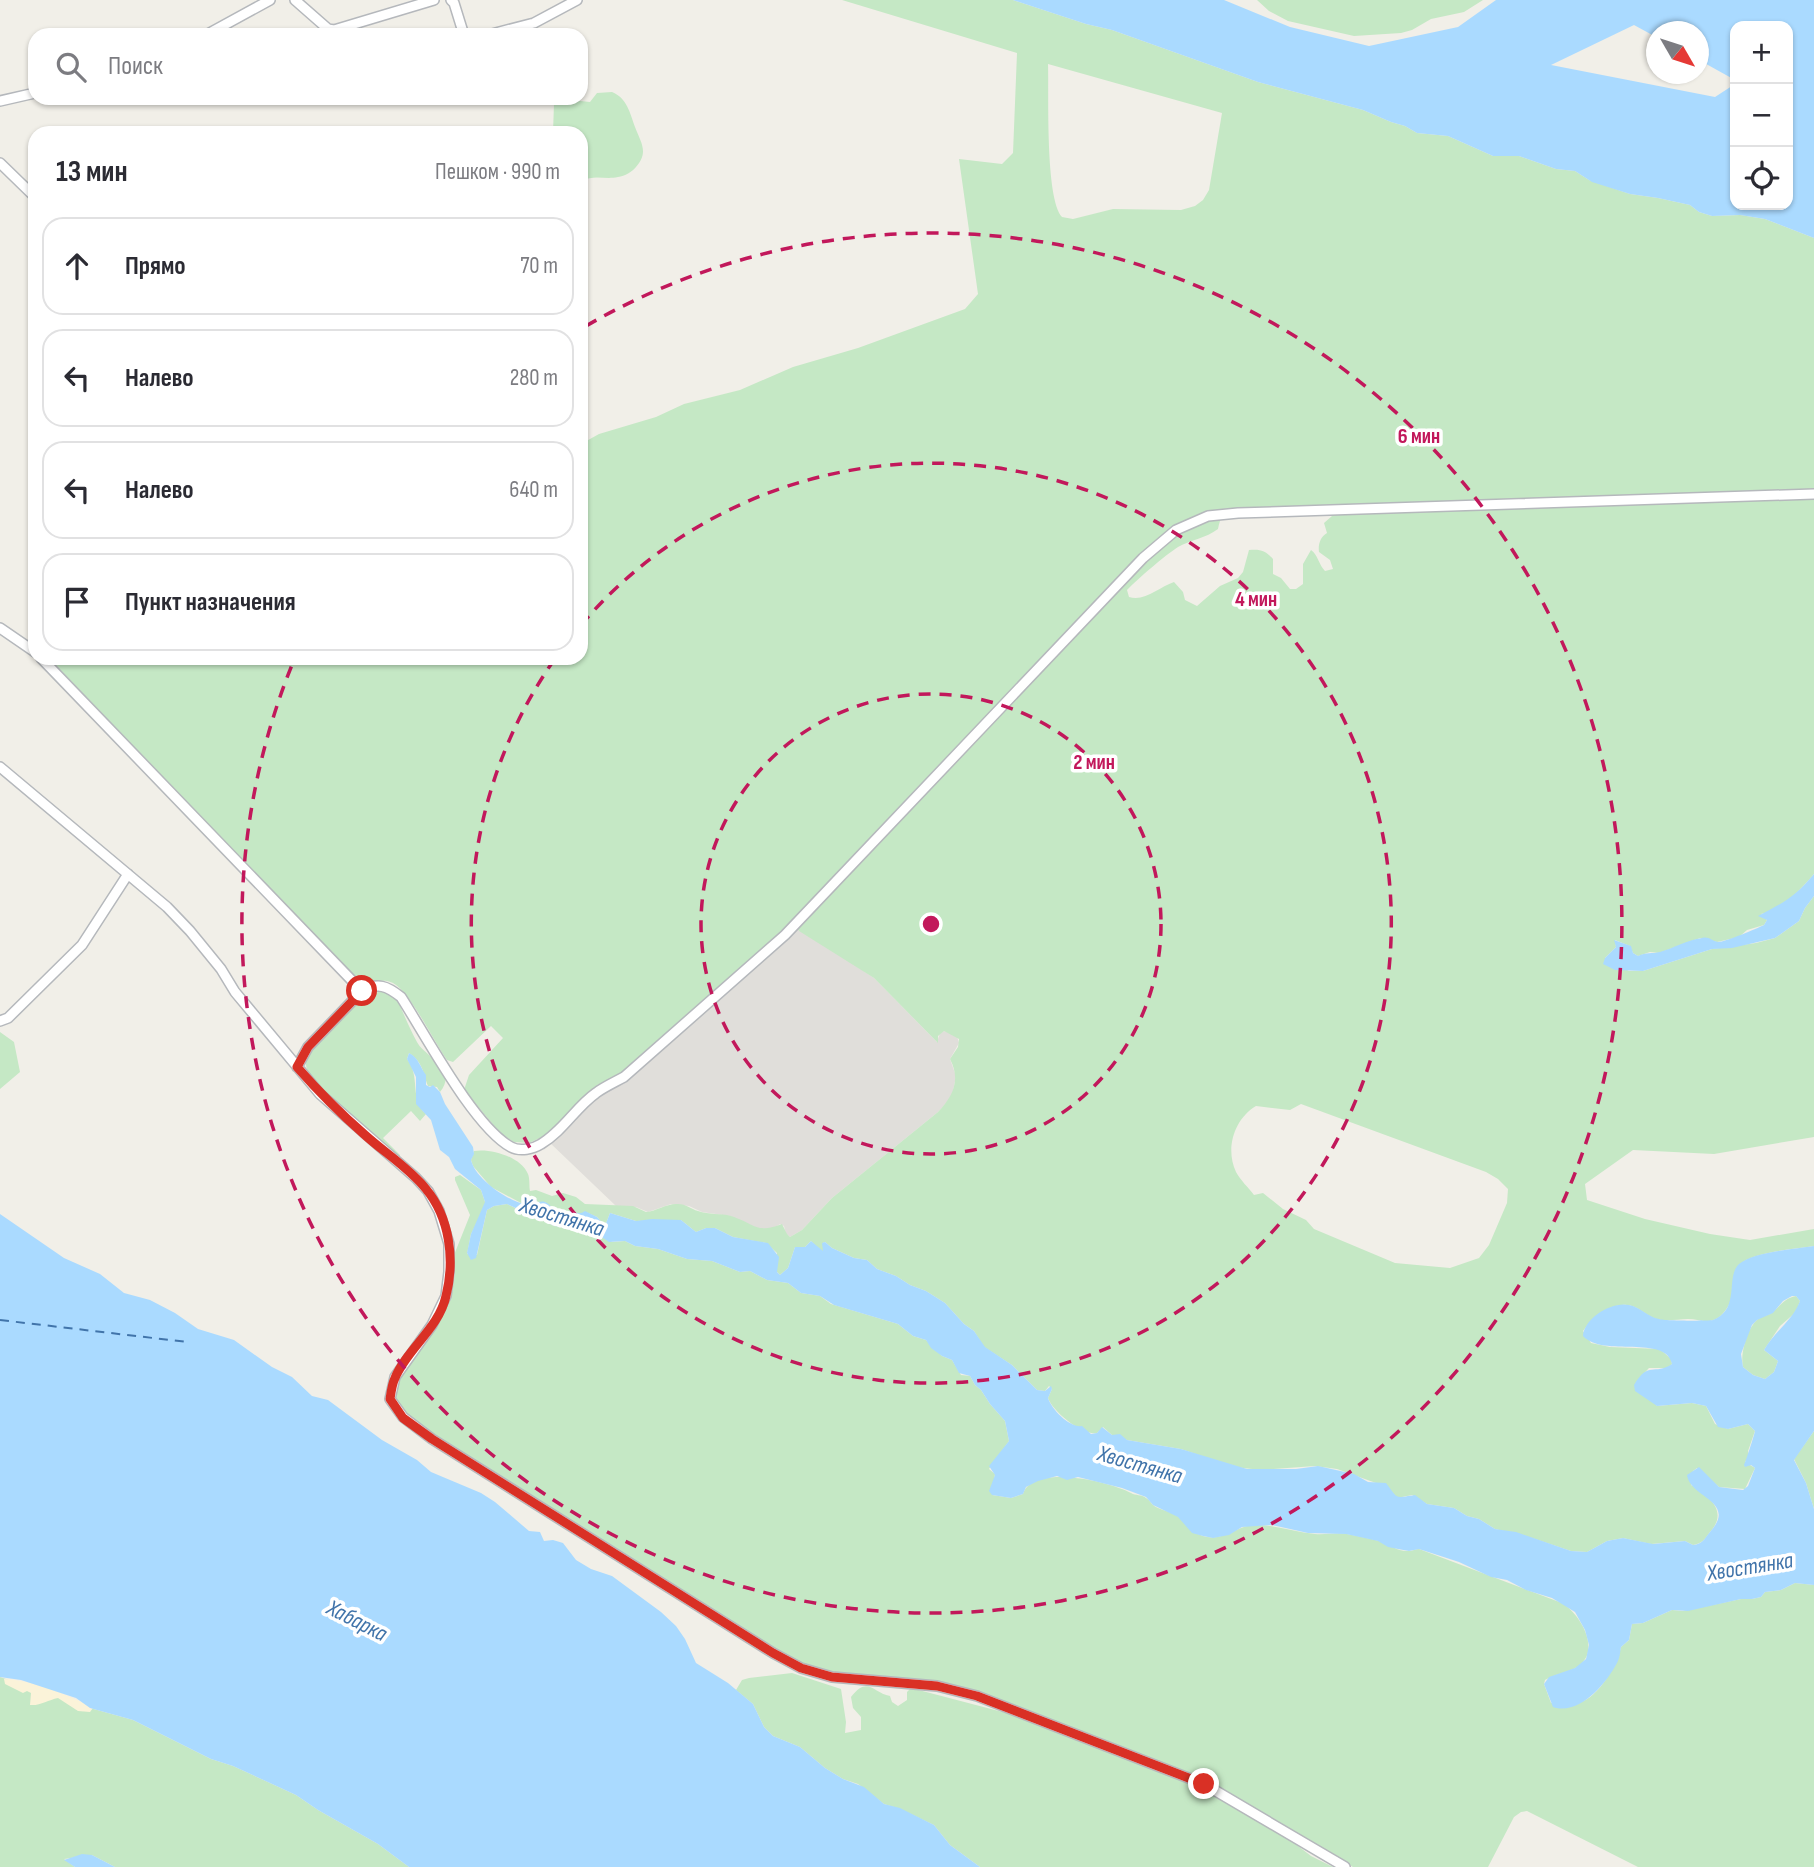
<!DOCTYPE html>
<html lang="ru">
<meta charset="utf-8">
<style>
:root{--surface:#fff;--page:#f2f2f3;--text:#2b2b33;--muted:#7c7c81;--line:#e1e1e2}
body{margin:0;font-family:"Sofia Sans Condensed",sans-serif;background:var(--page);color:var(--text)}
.controls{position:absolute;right:21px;top:21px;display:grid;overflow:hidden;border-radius:14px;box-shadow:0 2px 5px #0004}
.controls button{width:63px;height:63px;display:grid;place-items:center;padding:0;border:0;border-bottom:2px solid var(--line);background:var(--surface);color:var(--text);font:35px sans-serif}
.compass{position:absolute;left:1646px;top:21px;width:63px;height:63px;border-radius:50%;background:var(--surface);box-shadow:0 2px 5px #0004;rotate:129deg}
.stop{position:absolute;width:21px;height:21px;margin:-16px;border:5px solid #d93025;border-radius:50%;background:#fff}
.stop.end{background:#d93025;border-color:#fff;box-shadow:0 2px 7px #0008}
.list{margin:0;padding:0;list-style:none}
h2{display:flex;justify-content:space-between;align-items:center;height:91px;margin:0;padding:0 28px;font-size:30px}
h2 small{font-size:23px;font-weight:400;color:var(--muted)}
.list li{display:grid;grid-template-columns:46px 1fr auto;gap:21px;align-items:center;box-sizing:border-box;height:98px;margin:0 14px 14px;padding:0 14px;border:2px solid var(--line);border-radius:21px}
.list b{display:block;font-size:26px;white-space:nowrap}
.list em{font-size:23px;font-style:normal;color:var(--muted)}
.icon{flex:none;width:38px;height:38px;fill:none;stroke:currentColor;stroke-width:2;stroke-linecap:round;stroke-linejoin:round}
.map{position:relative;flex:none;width:1814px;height:1867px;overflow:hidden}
.search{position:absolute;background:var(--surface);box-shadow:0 2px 5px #0004;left:28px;top:28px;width:560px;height:77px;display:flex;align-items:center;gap:18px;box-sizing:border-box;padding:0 24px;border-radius:21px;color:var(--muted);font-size:26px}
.panel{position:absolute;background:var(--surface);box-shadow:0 2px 5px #0004;left:28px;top:126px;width:560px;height:539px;border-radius:21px}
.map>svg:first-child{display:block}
.industrial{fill:#e0deda}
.green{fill:#c5e8c5;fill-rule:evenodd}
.sand{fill:#fbf3d9}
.water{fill:#aadaff;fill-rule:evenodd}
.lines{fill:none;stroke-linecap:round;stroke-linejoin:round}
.ferry{stroke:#4174aa;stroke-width:2;stroke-dasharray:9 7;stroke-linecap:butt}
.minor-casing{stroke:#b5b8bc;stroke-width:12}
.minor{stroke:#fff;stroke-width:9}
.route{stroke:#d93025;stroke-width:9}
.ring{fill:none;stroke:#c2185b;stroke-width:3.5;stroke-dasharray:12 9}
.labels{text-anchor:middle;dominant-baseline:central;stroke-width:7;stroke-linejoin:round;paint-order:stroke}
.water-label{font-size:23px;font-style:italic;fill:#4174aa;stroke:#fff}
.centre{fill:#c2185b;stroke:#fff;stroke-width:3.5}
.ring-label{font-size:21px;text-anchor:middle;font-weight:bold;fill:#c2185b;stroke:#fff;stroke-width:7;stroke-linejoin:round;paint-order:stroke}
</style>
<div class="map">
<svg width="1814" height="1867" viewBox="0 0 1814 1867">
<rect width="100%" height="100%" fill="#f1efe8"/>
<path class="industrial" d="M797,926L874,978L937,1042L940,1033L944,1031L957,1036L959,1043L950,1059L956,1076L952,1097L938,1112L832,1198L802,1230L790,1237L786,1234L784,1226L780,1224L771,1230L762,1229L746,1225L730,1216L702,1212L689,1206L671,1204L648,1212L636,1207L616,1206L548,1141L596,1097Z"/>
<path class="green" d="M842,0H1013L1086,24L1112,30L1258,82L1363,110L1391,122L1405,126L1417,133L1448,136L1493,156H1519L1556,169L1575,171L1589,180L1630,194L1658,198L1690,205L1699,212L1712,216L1740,215L1765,219L1814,238V874C1800,890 1783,910 1761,914L1767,920L1764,925L1747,930L1739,937L1717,942L1700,938L1659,953L1650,952L1638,956L1633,953L1630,946L1615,940L1616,947L1605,958L1629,971H1643L1712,949L1756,943L1775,938L1799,921L1805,908L1814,896V1137L1714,1154L1633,1150L1585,1184L1587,1200L1645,1219L1710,1234L1750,1240L1814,1229V1246C1794,1249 1764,1251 1746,1260C1741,1263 1736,1272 1733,1278C1736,1294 1727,1318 1710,1321C1702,1322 1696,1319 1688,1319C1678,1319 1667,1322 1656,1319C1644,1315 1636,1303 1622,1305C1605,1307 1593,1317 1583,1331L1591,1343L1610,1347L1660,1349L1671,1359L1672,1364L1667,1368H1649L1637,1381L1657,1406L1692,1403L1706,1406L1715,1424L1728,1429L1748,1424L1755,1431L1748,1451L1749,1456L1745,1462L1755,1468L1745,1489L1719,1487L1697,1468L1693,1471L1691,1485C1711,1497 1728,1512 1710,1532C1704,1540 1703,1543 1693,1545L1685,1541L1651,1544L1623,1538L1607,1541L1587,1552L1571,1551L1532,1538L1495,1529L1479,1519L1467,1516L1454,1508L1427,1504L1412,1495L1397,1498L1376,1483L1337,1469L1315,1466L1261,1470L1234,1467L1181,1449L1127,1440L1112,1435L1103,1427L1097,1433C1083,1436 1053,1412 1048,1398L1052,1389L1049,1386L1045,1391L1037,1390L1012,1365L984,1347L974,1331L964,1324L945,1303L926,1291L910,1285L896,1276L877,1269L867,1260L854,1258L832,1248L825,1242L823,1243L825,1250L821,1252L811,1241L805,1247H795L788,1268L780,1275L777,1272V1253L766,1243L733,1237L715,1228H706L696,1232L681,1220L636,1221L610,1213L605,1226L597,1217L586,1212L580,1214L568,1211L555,1215L545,1202L521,1203L491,1187L473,1166L471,1160L474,1151C491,1148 521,1157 528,1174C530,1179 529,1186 530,1191L536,1190L552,1196L563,1193L576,1197L585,1204L633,1206L646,1212C657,1211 667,1203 678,1204C686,1204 691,1209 698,1211C709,1215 721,1213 731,1216C756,1224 755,1234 782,1224L787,1234L790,1237L802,1230L832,1198L938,1112C953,1096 961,1080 950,1059L958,1047L959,1039L944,1031L938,1036V1043L874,978L799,931L797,926L782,935L621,1075L595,1090L544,1136L529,1143L514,1142L501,1134L464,1090L469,1075L503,1038L491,1026L453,1062L447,1060C434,1042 411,993 393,983C381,977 369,986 356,979L49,658H581V444L599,434L656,417L684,404L740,390L793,367L858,348L965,309L978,294L959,159L1002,164L1013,153L1017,53ZM1048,64L1222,113L1209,190L1203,200L1195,206L1181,210L1113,209L1073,219L1062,217C1045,198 1049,93 1048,64ZM1250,508L1326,510L1332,516L1324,523L1327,533C1320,537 1318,545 1319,552L1330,560L1333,569L1325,571C1319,565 1318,555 1311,550L1303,564V584L1296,589H1290L1281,578L1273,574V559C1265,550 1260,549 1249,550L1243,572L1238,578L1220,586L1197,606L1185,600L1183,592L1174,582C1159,587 1145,602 1129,597L1127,590C1140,577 1163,557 1178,547C1191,540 1206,538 1218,529C1223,506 1229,511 1250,508ZM1301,1104L1486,1172L1498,1179L1508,1189L1507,1203L1489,1245L1479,1258L1450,1268L1395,1263L1314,1229L1306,1220L1283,1209L1263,1193L1254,1195C1248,1187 1241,1181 1236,1172C1225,1149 1234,1119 1256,1106L1290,1110Z
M1257,0H1483L1464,12L1431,19L1412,30L1401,33L1354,36L1288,21L1269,11Z
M612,92C627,98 630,113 635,127C641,143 649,152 636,167C632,172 625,176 618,177C604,180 596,174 581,181V133H553L554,103L571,100L590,102L597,93Z
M382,991L394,995L398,1001C404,1015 410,1029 417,1042C424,1056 459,1069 440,1092L437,1087L428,1086C423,1073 423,1062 409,1053L407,1059C421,1076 409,1099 426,1114L420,1121L411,1111L383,1138L400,1155V1160C381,1144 305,1085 306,1064C306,1050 322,1039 331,1029C346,1013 360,996 382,991Z
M0,1032L14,1042L20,1072L0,1089Z
M460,1175L481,1190L486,1205L471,1234L467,1254L477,1255L487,1210L494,1206L507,1204L554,1226L593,1231L612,1242L625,1241L635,1246L658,1249L687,1259L712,1261L740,1272L750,1271L767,1280L788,1283L801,1293L820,1296L831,1304L898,1324L913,1336L926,1340L942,1356L952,1360L961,1375L970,1376L975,1385L981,1390L990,1404L1005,1421L1009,1441L989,1469L995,1474L992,1495L1011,1498L1023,1494C1033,1463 1110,1482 1131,1493C1136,1496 1141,1494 1146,1498C1151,1501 1152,1506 1158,1508C1165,1511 1171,1512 1178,1516C1191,1525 1189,1533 1207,1537C1224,1540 1236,1527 1252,1525C1274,1524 1294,1532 1315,1534C1326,1535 1337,1532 1347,1534C1357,1536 1369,1538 1379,1541C1389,1544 1398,1552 1409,1551C1412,1551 1416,1549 1419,1549L1562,1603C1579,1613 1600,1647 1581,1664C1573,1672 1556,1673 1545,1680L1544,1684L1551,1703C1559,1703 1571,1706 1579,1703C1599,1697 1617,1665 1621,1647L1629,1640L1632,1624L1643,1623L1672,1610L1683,1611L1741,1599H1752L1761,1597L1765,1592L1781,1590L1795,1583L1814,1585V1867H1638L1527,1811L1521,1812L1514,1817L1488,1867H1353L1206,1782L979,1694L832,1674L802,1666L404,1416L394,1397L398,1377L435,1327L451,1299L455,1274L452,1260L470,1215L455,1180V1177Z
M1796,1296L1800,1301L1796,1312L1780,1326L1764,1350L1778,1361L1774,1372L1765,1379L1753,1375L1743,1367C1740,1354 1747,1328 1758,1319C1763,1315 1768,1316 1773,1312C1781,1305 1785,1298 1796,1296Z
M1814,1431V1509L1806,1483L1794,1459Z
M792,1673L841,1689L846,1722L845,1733L861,1730V1717L853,1708L851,1697C868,1675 873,1693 890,1696L892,1702L898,1706L907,1700V1692L911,1688L1014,1715L1191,1781L1289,1839L1311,1856L1333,1867H980L950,1845L934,1825L900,1809L884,1804L858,1784L843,1779L825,1768L800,1747L773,1736L764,1727L753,1704L736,1690L742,1680L749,1678Z
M0,1677L90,1708L133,1720L211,1759L233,1766L296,1795L318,1810L378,1844L409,1867H115L92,1855L64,1859L75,1867H0Z"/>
<path class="sand" d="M4,1679C28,1679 72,1696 93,1708L90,1712L78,1711L58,1698C48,1700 40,1706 30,1705L31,1693L27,1691L23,1693L5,1684Z"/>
<path class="water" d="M1013,0H1224L1290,27L1369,46L1458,27L1496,0H1814V238L1765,219L1740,215L1712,216L1699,212L1690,205L1658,198L1630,194L1592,182L1575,171L1556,169L1519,156H1493L1448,136L1417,133L1405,126L1391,122L1363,110L1258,82L1112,30L1086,24ZM1634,25L1656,37L1657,32H1699V60L1735,80V26H1788V205H1735V84L1715,97L1551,65Z
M1814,874V896L1805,908L1799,921L1775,938L1732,948L1712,949L1643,971L1615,970L1603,964L1605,958L1616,947L1614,940L1631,946L1633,953L1638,956C1646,952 1652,954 1660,952C1674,948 1687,940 1702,938C1709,936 1712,941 1718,942C1725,942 1758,928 1764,925L1767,920L1758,916C1783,903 1795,897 1814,874Z
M409,1053C419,1058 420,1067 426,1075V1085L430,1087L433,1085L440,1092L445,1104L473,1147L474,1154L471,1160C475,1178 506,1200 524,1204C531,1206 538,1200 545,1202C551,1204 553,1210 555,1215C560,1215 564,1212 568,1211C576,1211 578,1216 585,1211L597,1217L605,1226L610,1213L636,1221L652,1219L681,1220L696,1232L706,1228H715L733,1237L768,1243L779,1257L777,1272L780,1275L788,1268L795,1247H805L811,1241L823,1251L822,1243L825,1242L832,1248L854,1258L867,1260L877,1269L896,1276L910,1285L926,1291L945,1303L964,1324L974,1331L985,1347L1012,1365L1037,1390L1045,1391L1051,1386L1052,1389L1048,1398C1052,1410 1070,1428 1082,1426L1091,1434L1097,1433L1102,1427L1112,1435L1120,1434L1127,1440L1181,1449L1247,1469H1296L1318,1466L1354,1474L1368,1482L1386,1483C1399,1500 1394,1498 1415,1495L1427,1504L1454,1508L1467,1516L1479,1519L1495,1529L1516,1532L1571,1551L1587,1552L1607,1541L1623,1538L1653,1544L1685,1541L1693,1545C1703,1544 1704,1539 1710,1532C1738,1501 1690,1498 1687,1475L1699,1467L1719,1487L1743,1490L1748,1486L1755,1468L1751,1465L1745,1467L1744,1465C1746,1461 1754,1436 1755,1431L1748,1424L1728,1429L1718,1427L1706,1406L1692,1403L1657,1406L1635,1391L1634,1385C1649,1360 1654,1376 1672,1364C1666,1334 1603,1358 1583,1336C1584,1318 1612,1301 1629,1305C1640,1307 1648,1317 1659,1319C1664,1321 1708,1321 1713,1320C1741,1309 1725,1277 1739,1264C1753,1252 1795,1249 1814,1246V1431L1794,1460L1806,1483L1814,1509V1585L1795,1583L1781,1590L1765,1592L1761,1597L1752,1599H1741L1688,1611L1672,1610L1643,1623L1632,1624L1629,1640L1621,1647C1620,1652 1620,1658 1617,1663C1606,1684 1579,1716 1553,1707L1544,1684L1549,1677L1575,1668L1586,1659L1589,1645L1585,1630L1575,1612L1552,1598L1526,1590L1507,1580L1491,1577L1459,1562L1419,1549L1409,1551L1398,1549L1388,1547L1378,1541L1346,1534L1308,1533L1272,1525L1242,1527L1229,1535L1213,1538L1203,1536L1192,1533L1178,1517L1153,1505L1146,1497L1122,1488L1078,1477L1067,1480L1057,1476L1038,1481L1026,1487L1023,1494L1011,1498L992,1495L989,1491L995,1475L989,1466L1009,1441L1005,1421L990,1404L981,1390L975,1385L970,1376L959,1373L952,1360L942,1356L931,1348L926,1340L913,1336L898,1324L834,1305L820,1296L801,1293L788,1283L767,1280L750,1271L740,1272L712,1261L687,1259L658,1249L635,1246L625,1241L609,1242L593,1231L555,1226L507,1204L494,1206L487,1210L476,1258L471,1260L467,1253L471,1234L485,1202L481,1190L455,1169L449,1157L440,1150L431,1120L416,1104V1077L407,1059ZM1792,1296H1796L1800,1301C1793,1320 1775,1331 1764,1350L1778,1361L1774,1372L1765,1379L1753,1375L1743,1367L1741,1354L1752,1325L1757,1320L1773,1313L1783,1301Z
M0,1214L64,1258L100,1274L124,1293L150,1300L175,1313L198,1329L234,1340L272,1367L292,1377L312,1396L328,1400L382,1440L417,1460L431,1472L481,1493L495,1502L529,1531L540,1532L544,1541L553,1540L563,1543L576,1560L591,1569L612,1576L661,1612L676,1626L685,1639L696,1663L728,1683L753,1704L764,1727L773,1736L800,1747L825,1768L843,1779L864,1787L884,1804L900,1808L934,1825L950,1845L980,1867H409L378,1844L318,1810L296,1795L233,1766L211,1759L133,1720L90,1708L76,1698L21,1680L0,1677Z
M82,1854L92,1855L115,1867H75L64,1860Z"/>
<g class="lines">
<path class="ferry" d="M0,1320L187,1342"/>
<g class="minor-casing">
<path id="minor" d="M295,0L328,29L334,30L434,0
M451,0L454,3L463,32L466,35
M206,35L270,0
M488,35L534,23L577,0
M0,101L35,93
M0,163L35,197
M0,628L35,652
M41,658L362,991C378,982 387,986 401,997C425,1034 474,1127 511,1147C520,1152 533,1149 541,1144C563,1131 576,1107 596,1093C604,1087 615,1082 624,1077L785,935L1143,558L1176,530L1208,516L1238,513L1814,494
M0,767L167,907L190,931L221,969L235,992L320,1094L416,1178L428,1191L439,1211L449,1244V1272L446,1296L432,1325L395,1377L390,1399L403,1417L432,1439L773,1653L801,1668L832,1677L937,1686L977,1696L1204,1784L1345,1867
M0,1021L8,1018L82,945L128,874
M297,1067L308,1047L362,991"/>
</g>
<use href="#minor" class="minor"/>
</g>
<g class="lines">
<path class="route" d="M362,991L308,1047L297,1067C318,1091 341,1114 365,1135C385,1153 409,1168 426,1189C450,1218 455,1260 446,1296C439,1328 407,1349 395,1378C392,1384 391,1392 390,1399L403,1418L432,1439L773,1653L801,1668L832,1677L937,1686L977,1696L1204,1784"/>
</g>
<g class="ring">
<circle cx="931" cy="924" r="230"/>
<path d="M581 625A460 460 0 1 1 554 660"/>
<path d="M586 326A690 690 0 1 1 294 660"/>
</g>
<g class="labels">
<g class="water-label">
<text transform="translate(562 1217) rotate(17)">Хвостянка</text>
<text transform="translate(1140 1465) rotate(16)">Хвостянка</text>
<text transform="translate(1750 1567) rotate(-9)">Хвостянка</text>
<text transform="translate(357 1621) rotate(27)">Хабарка</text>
</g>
</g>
<circle cx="931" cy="924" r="10" class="centre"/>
<g class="ring-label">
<text x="1419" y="443">6 мин</text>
<text x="1256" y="606">4 мин</text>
<text x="1094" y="769">2 мин</text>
</g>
</svg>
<div class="controls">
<button>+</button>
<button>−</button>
<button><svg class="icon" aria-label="locate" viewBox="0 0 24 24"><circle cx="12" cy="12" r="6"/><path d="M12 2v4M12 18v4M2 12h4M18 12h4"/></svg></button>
</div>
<svg class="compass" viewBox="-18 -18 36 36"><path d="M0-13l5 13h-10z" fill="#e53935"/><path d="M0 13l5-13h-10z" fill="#7c7c81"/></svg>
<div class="stop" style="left:362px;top:991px"></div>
<div class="stop end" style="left:1204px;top:1784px"></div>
<div class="search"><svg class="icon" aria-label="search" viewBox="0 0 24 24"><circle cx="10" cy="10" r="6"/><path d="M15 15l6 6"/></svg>Поиск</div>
<section class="panel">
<h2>13 мин<small>Пешком · 990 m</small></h2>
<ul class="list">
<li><svg class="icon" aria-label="ahead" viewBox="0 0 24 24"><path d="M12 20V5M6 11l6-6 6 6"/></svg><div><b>Прямо</b></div><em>70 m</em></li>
<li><svg class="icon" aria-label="left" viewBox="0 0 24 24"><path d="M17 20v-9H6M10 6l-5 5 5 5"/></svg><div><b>Налево</b></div><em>280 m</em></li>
<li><svg class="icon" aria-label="left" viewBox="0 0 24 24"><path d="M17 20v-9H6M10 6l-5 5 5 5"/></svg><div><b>Налево</b></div><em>640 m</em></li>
<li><svg class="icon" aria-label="arrive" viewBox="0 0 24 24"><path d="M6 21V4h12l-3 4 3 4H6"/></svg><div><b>Пункт назначения</b></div></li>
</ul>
</section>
</div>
